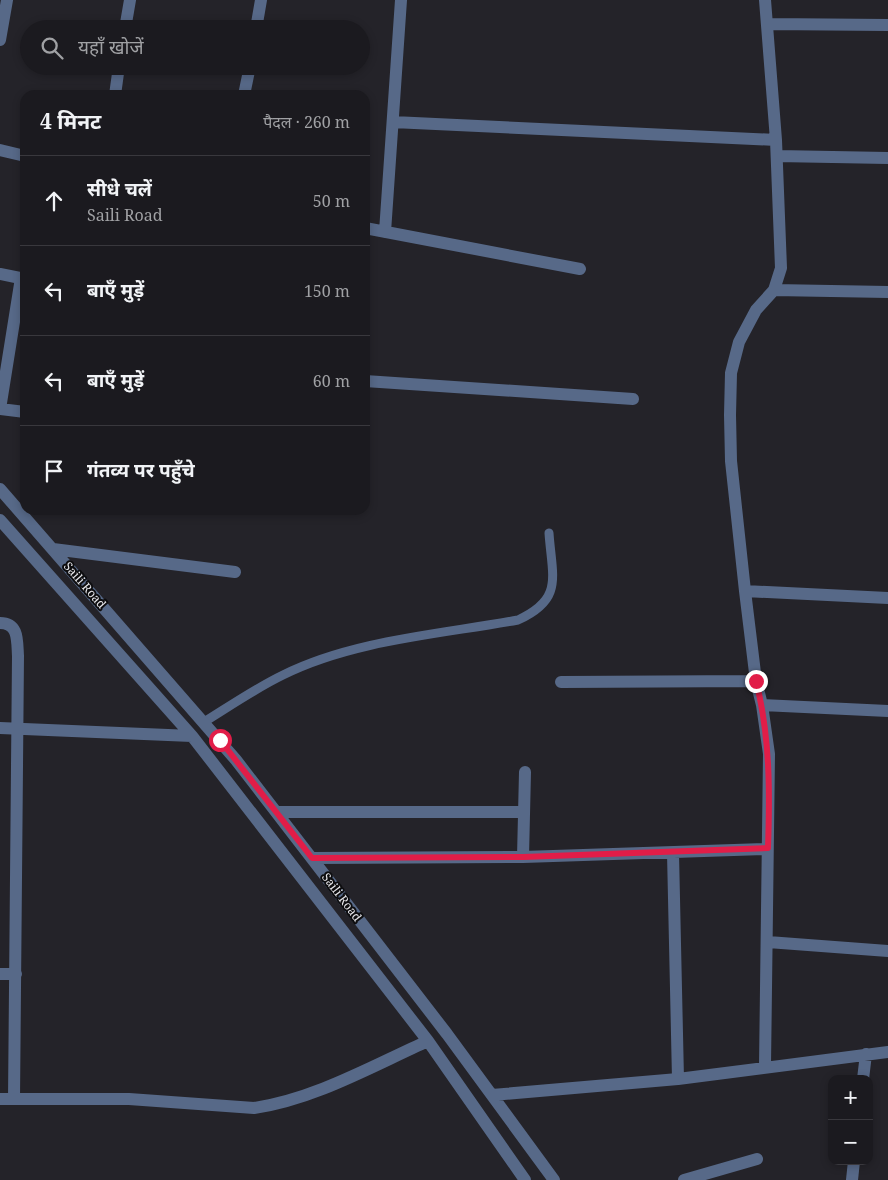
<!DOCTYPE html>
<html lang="hi">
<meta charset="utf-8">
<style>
:root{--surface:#1b1a1f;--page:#242328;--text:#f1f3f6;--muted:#a0a1a4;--line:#39383d}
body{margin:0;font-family:"Noto Serif","Noto Sans Devanagari",serif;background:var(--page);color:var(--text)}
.controls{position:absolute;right:15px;bottom:15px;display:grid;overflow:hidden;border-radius:10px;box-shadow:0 2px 8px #0003}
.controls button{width:45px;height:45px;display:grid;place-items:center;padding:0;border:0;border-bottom:1px solid var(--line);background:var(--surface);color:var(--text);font:25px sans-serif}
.stop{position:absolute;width:15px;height:15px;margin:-11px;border:4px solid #e11d48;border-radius:50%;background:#fff}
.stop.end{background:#e11d48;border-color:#fff;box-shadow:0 1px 5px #0008}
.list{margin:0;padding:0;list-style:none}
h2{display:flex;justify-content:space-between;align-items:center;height:65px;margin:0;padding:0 20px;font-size:21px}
h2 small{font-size:16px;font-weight:400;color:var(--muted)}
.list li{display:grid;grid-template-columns:32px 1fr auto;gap:15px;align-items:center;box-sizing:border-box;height:90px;padding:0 20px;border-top:1px solid var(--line)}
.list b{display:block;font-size:19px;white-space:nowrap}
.list p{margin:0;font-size:16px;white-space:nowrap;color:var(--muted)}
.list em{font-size:16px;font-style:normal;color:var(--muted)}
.icon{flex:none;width:28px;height:28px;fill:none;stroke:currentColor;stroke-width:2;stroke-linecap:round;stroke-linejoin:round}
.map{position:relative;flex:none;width:888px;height:1180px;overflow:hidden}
.search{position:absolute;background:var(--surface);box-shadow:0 2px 8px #0003;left:20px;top:20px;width:350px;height:55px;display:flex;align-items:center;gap:12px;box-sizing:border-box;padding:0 18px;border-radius:28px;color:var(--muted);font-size:19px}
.panel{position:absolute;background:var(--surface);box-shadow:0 2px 8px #0003;left:20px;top:90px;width:350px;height:425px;border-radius:15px}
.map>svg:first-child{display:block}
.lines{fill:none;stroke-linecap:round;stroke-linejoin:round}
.service{stroke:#576988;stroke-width:9}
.minor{stroke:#576988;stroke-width:12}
.route{stroke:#e11d48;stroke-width:6}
.labels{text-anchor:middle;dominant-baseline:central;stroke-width:4;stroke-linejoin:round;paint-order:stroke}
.street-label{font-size:12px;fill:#e7e7eb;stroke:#0d0d0f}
</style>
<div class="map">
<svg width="888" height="1180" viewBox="0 0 888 1180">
<rect width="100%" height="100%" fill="#242329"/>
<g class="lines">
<path class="service" d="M204,722C230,706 256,688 283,675C353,640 442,634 518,620C564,599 552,577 549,533"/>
<path class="minor" d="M767,24L888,25
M125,29L130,0
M256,29L261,0
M0,40L7,0
M115,95L119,66
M244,95L250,66
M393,122L776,140
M0,150L25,156
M777,156L888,158
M365,228L580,269
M385,232L401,0
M0,274L25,279
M774,290L888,292
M365,381L633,399
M0,409L21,278
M0,409L25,412
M0,489L236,760L447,1034L554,1180
M0,520L192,736L428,1041L525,1180
M53,549L235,572
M745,591L888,598
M0,623C19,623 17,641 18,656L14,1099
M561,682L756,681
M762,705L888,711
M0,728L192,736
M277,812H524
M673,853L678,1079
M523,857L525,772
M313,858L523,857L767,849
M768,942L888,951
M0,974H16
M765,1066L769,754L762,705L756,681L745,591L731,461L730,415L731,373L739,342L756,310L774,290L781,268L776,140L765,0
M863,1079L866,1054
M492,1095L678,1079L888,1052
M0,1099H129L254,1108C315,1099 372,1066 428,1041
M684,1180L757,1159
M852,1180L854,1161"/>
</g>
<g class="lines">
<path class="route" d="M220,740L312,858L523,857L768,848C770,791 770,736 756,681"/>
</g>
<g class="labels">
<g class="street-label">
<text transform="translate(85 585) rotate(49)">Saili Road</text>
<text transform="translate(342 897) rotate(53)">Saili Road</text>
</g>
</g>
</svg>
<div class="controls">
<button>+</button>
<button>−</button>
</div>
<div class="stop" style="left:220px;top:740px"></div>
<div class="stop end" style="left:756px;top:681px"></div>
<div class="search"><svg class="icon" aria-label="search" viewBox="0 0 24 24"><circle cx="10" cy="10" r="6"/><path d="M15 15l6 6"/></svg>यहाँ खोजें</div>
<section class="panel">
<h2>4 मिनट<small>पैदल · 260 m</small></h2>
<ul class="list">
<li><svg class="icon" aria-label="ahead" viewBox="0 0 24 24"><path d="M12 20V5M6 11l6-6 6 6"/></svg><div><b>सीधे चलें</b><p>Saili Road</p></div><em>50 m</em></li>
<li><svg class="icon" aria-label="left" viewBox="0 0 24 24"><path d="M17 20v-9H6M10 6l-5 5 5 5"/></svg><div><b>बाएँ मुड़ें</b></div><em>150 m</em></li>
<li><svg class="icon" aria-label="left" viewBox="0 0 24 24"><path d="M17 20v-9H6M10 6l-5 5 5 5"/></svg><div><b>बाएँ मुड़ें</b></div><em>60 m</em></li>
<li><svg class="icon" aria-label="arrive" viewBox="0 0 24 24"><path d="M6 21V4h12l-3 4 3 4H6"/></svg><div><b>गंतव्य पर पहुँचे</b></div></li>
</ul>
</section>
</div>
